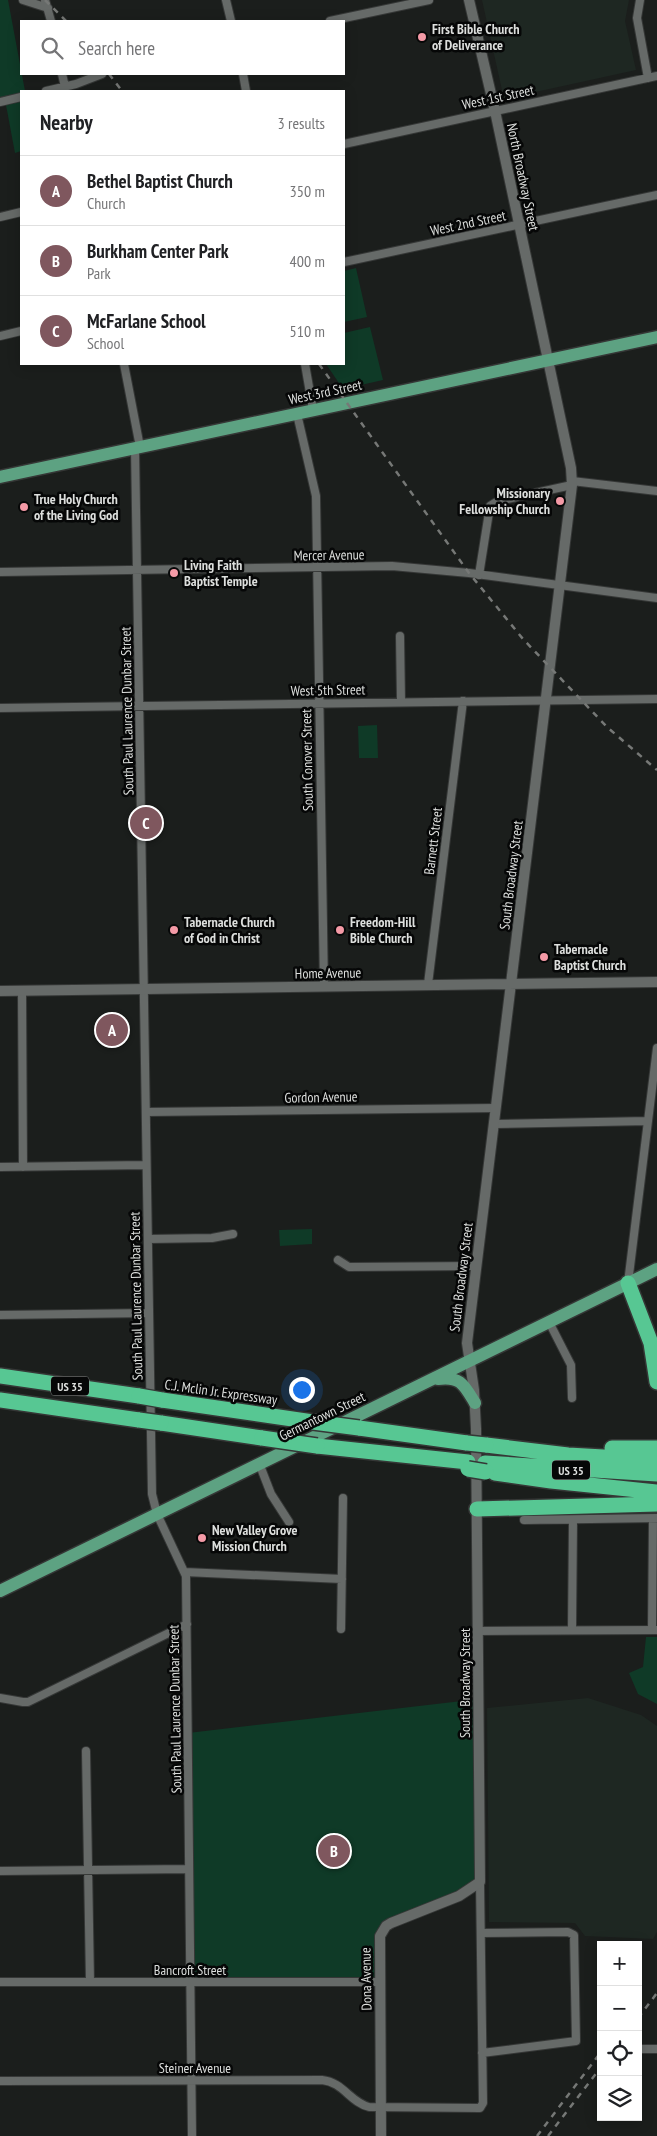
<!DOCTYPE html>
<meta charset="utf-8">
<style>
:root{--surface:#fff;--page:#f6f6f6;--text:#202124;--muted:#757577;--line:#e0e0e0;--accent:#7f575e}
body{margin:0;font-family:"PT Sans Narrow",sans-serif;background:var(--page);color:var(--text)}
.controls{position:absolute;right:15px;bottom:15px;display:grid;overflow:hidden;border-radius:0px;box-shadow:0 2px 12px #0003}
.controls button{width:45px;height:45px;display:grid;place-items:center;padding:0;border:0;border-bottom:1px solid var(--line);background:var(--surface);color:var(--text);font:25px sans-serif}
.you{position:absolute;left:301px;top:1389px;width:18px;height:18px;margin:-12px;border:4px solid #fff;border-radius:50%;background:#1a73e8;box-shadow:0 0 0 8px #1a73e833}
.badge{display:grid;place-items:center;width:32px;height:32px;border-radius:50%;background:var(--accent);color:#fff;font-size:16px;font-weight:700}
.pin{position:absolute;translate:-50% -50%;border:2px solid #fff;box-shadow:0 1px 5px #0006}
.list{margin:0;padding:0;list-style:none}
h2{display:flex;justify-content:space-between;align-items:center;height:65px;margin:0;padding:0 20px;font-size:21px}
h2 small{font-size:16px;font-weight:400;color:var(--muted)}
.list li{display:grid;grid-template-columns:32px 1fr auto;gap:15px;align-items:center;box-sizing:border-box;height:70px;padding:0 20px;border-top:1px solid var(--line)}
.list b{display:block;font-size:19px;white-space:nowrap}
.list p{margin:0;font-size:16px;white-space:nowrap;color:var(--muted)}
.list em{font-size:16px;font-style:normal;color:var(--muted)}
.icon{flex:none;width:28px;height:28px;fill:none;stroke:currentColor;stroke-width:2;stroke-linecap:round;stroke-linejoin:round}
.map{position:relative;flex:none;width:657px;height:2136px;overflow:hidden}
.search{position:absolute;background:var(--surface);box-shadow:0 2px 12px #0003;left:20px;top:20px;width:325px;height:55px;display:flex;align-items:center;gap:12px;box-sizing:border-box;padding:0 18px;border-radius:0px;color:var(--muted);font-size:19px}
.panel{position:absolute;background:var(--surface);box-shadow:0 2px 12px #0003;left:20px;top:90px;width:325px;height:275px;border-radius:0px}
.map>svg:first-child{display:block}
.built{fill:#1e2722}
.green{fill:#0f3a27}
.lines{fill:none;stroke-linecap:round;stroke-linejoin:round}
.minor-casing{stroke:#353736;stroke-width:10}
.tertiary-casing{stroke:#353736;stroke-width:12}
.primary-casing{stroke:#353736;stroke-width:15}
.motorway-casing{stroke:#353736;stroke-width:18}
.minor{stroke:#666a68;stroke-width:8}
.tertiary{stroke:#666a68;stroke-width:10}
.primary{stroke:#5da282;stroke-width:12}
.motorway{stroke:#57c793;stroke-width:15}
.rail{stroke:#767876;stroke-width:2.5;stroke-dasharray:6 6;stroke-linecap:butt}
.motorway-bridge-casing{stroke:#353736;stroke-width:18;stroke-linecap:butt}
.motorway-bridge{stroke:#57c793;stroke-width:15}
.poi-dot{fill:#f49aa6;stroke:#060707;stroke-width:2}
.labels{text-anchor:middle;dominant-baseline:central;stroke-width:5;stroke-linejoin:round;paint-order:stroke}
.shield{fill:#060707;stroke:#9c9e9d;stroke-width:1}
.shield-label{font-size:12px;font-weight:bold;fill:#dddfdd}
.poi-label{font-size:14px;font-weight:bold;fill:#dddfdd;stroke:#060707;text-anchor:start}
.street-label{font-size:14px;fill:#dddfdd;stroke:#060707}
</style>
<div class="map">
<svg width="657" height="2136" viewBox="0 0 657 2136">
<rect width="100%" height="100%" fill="#1b1e1c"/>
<path class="built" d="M482,0H629L625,21L636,70L504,99Z
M588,1698L641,1715L657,1726V1932L653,1939L585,1936L575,1923L489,1922L487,1708Z"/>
<path class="green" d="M0,0H8L25,91H21V97L0,102Z
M21,101V151L15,153L6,105Z
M356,268L367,317L344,322V271Z
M370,327L383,380L343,389L326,364H344V333Z
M377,725L378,758H359L358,726Z
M312,1229V1244L280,1246L279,1230Z
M646,1637H657V1704L638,1694L629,1673L643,1667Z
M479,1699L480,1882L386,1926L379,1982L190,1983L188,1733Z"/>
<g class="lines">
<g class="minor-casing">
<path id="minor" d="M23,0L48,8
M45,0L51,21
M226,0L231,21
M640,0L637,18L648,78
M330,21L429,0
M62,74L66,91
M243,74L246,91
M46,91L76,84L102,74
M0,102L21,97
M344,144L657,76
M0,217L21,212
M344,262L657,195
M0,336L21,331
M124,364L140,447
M305,364L313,410
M297,414L316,496L324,987
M135,448L152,1494L157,1514L186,1576L192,2136
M572,481L657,491
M0,572L392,566L469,573L657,598
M479,575L490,506L498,501L572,485
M400,636L401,702
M0,708L657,699
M428,984L463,701
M22,991L23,1167
M146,1112L496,1108
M494,1124L648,1121
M0,1167L146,1165
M148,1239L212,1238L233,1234
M338,1260L349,1267L476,1266
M628,1283L657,1048
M0,1315L149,1313
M549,1322L571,1365L572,1398
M259,1463L271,1494L289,1522
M524,1520L657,1518
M185,1572L342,1579
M341,1629L343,1498
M572,1629L573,1521
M652,1630L653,1519
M478,1631L657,1630
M0,1698L23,1702H28L187,1624
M86,1751L90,1982
M0,1871L189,1869
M481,1933L568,1932L574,1935L576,2041L482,2053
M0,1982H379
M638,2049H657
M0,2081L322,2080C343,2082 350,2102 369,2107L480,2108L483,2103L480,1882"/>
</g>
<g class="tertiary-casing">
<path id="tertiary" d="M0,991L657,982
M381,2136L380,1936L386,1926L391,1923L459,1896L480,1882L476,1429L474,1390L467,1343L572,485L571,468L495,111L469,0"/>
</g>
<g class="primary-casing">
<path id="primary" d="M0,477L657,337
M438,1379C461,1376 464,1385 475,1403
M0,1591L657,1269"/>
</g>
<g class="motorway-casing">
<path id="motorway" d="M628,1283L651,1343L657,1382
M0,1376L139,1396
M0,1400L139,1420
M162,1400L313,1422
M161,1423L262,1438
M359,1428L467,1443
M486,1445L568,1455L657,1460
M317,1446L468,1462
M612,1448H657
M485,1463L657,1474
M495,1473L551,1481L657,1492
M477,1509L657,1504"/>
</g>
<use href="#minor" class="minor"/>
<use href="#tertiary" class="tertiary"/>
<use href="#primary" class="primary"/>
<use href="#motorway" class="motorway"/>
<path class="rail" d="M45,0L66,21
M109,74L122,91
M319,364L469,573L523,639L607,727L657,770
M638,2001H639
M638,2018L657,1993
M537,2136L601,2052
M548,2136L601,2067"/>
<g class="motorway-bridge-casing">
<path id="motorway-bridge" d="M139,1396L162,1400
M139,1420L161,1423
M313,1422L359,1428
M262,1438L317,1446
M467,1443L486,1445
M468,1469L486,1472"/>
</g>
<use href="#motorway-bridge" class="motorway-bridge"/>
</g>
<g class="poi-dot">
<circle cx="422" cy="37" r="5"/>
<circle cx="560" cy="501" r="5"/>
<circle cx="24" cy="507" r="5"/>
<circle cx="174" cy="573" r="5"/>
<circle cx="174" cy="930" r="5"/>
<circle cx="340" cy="930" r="5"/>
<circle cx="544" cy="957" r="5"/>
<circle cx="202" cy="1538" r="5"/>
</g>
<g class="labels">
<g class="shield">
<rect x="51" y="1376.5" width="38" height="19" rx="4"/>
<rect x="552" y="1460.5" width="38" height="19" rx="4"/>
</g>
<g class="shield-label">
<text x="70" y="1386">US 35</text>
<text x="571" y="1470">US 35</text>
</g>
<g class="poi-label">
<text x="432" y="29">First Bible Church<tspan x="432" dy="16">of Deliverance</tspan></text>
<text x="550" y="493" text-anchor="end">Missionary<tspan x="550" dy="16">Fellowship Church</tspan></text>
<text x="34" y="499">True Holy Church<tspan x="34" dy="16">of the Living God</tspan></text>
<text x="184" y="565">Living Faith<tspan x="184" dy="16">Baptist Temple</tspan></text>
<text x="184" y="922">Tabernacle Church<tspan x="184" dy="16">of God in Christ</tspan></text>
<text x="350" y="922">Freedom-Hill<tspan x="350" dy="16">Bible Church</tspan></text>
<text x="554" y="949">Tabernacle<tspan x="554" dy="16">Baptist Church</tspan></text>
<text x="212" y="1530">New Valley Grove<tspan x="212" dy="16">Mission Church</tspan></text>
</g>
<g class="street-label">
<text transform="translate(498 97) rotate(-12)">West 1st Street</text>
<text transform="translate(523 177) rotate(78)">North Broadway Street</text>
<text transform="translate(468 223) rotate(-12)">West 2nd Street</text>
<text transform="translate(325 392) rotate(-12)">West 3rd Street</text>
<text transform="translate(329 555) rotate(-1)">Mercer Avenue</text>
<text transform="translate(328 690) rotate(-1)">West 5th Street</text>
<text transform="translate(127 711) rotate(-91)">South Paul Laurence Dunbar Street</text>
<text transform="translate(307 760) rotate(-91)">South Conover Street</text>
<text transform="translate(433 841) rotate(-83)">Barnett Street</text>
<text transform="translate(511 875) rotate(-83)">South Broadway Street</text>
<text transform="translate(328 973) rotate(-1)">Home Avenue</text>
<text transform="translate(321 1097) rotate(-1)">Gordon Avenue</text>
<text transform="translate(461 1277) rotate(-83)">South Broadway Street</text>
<text transform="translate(136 1296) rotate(-91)">South Paul Laurence Dunbar Street</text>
<text transform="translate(221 1392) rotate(8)">C.J. Mclin Jr. Expressway</text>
<text transform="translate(322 1416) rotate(-26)">Germantown Street</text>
<text transform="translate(465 1683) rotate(-90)">South Broadway Street</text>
<text transform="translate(175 1709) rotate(-91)">South Paul Laurence Dunbar Street</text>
<text x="190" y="1970">Bancroft Street</text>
<text transform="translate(366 1979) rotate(-91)">Dona Avenue</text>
<text x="195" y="2068">Steiner Avenue</text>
</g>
</g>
</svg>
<div class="controls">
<button>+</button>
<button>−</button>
<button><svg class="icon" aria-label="locate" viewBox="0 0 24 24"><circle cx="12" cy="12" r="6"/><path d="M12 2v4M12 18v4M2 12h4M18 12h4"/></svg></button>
<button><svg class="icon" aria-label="layers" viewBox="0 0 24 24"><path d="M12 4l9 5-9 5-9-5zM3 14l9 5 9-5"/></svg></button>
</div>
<div class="you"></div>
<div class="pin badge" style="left:112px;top:1030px">A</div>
<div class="pin badge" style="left:334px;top:1851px">B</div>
<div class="pin badge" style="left:146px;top:823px">C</div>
<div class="search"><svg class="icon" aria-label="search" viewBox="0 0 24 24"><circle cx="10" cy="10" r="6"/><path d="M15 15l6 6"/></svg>Search here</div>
<section class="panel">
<h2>Nearby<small>3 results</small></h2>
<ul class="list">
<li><span class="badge">A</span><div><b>Bethel Baptist Church</b><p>Church</p></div><em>350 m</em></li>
<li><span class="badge">B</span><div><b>Burkham Center Park</b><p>Park</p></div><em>400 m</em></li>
<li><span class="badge">C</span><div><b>McFarlane School</b><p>School</p></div><em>510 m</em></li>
</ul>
</section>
</div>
